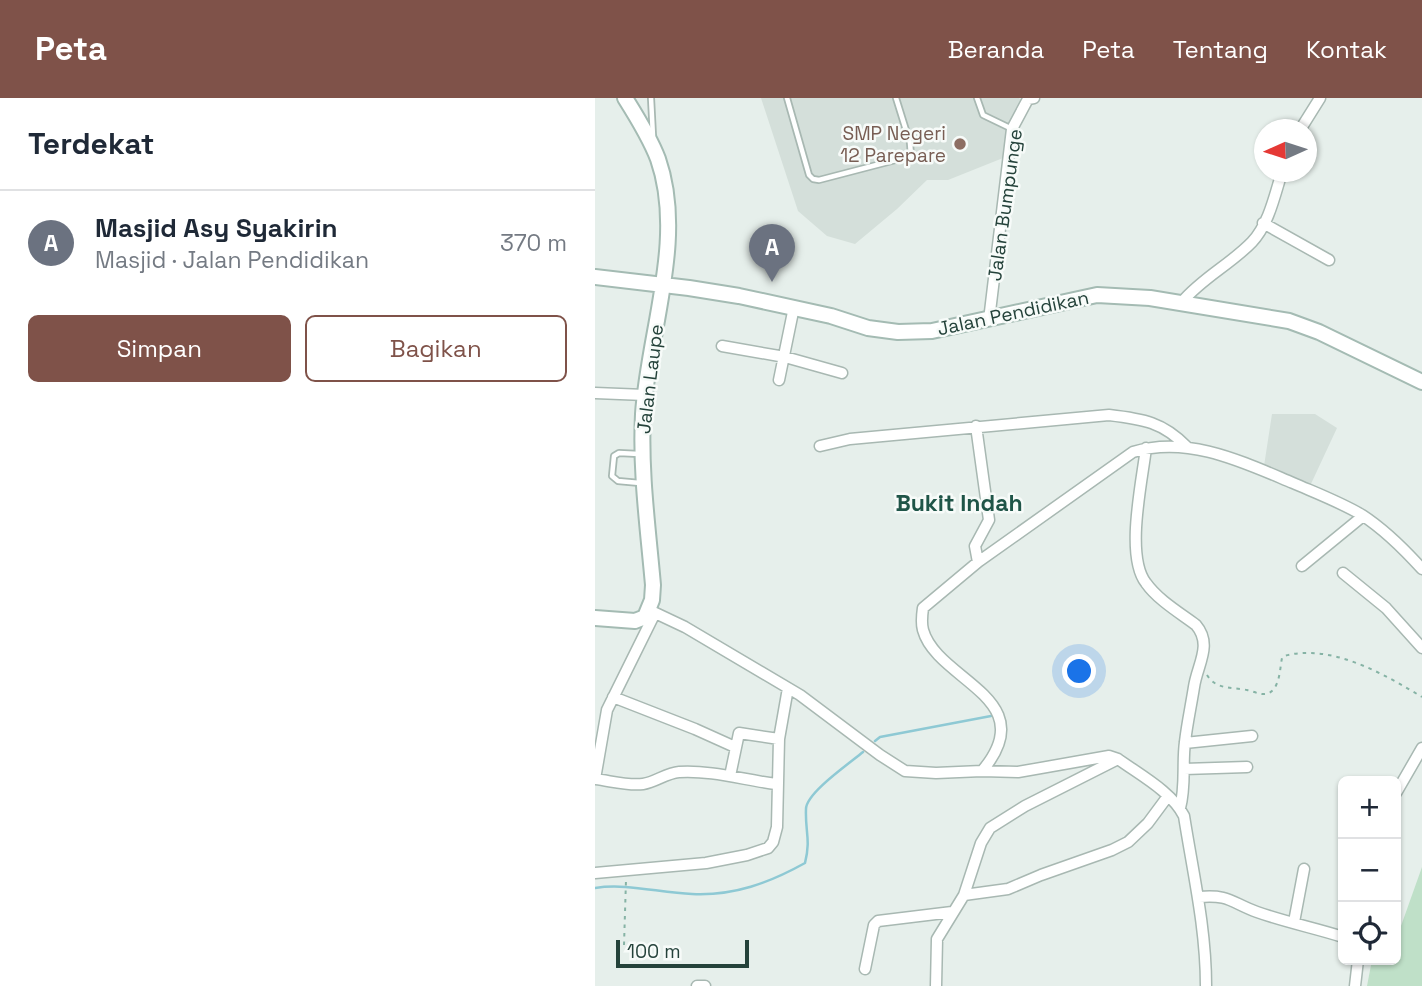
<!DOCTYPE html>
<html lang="id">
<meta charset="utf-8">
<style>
:root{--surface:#fff;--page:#f6f6f7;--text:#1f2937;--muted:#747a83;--line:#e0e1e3;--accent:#7f5249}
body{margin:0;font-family:"Space Grotesk",sans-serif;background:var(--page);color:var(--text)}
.controls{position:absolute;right:21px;bottom:21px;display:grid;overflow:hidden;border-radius:10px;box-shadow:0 2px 5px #0004}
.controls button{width:63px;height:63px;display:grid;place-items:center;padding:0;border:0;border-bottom:2px solid var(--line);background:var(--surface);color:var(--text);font:35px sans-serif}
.compass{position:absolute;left:659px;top:21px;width:63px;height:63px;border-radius:50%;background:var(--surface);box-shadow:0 2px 5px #0004;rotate:267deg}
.scale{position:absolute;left:21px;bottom:18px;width:133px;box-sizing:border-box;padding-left:7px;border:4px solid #24423a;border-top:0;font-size:19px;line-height:24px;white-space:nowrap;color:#24423a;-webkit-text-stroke:5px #f7fbf9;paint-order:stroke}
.you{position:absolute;left:485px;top:574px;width:24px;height:24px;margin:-18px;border:5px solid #fff;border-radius:50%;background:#1a73e8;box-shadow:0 0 0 10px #1a73e833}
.badge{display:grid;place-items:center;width:46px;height:46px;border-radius:50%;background:var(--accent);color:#fff;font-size:23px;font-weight:700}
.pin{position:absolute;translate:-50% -58px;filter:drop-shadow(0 2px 4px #0008)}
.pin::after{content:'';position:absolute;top:37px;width:24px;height:21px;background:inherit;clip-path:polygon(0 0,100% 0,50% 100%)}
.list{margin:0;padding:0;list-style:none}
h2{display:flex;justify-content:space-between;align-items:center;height:91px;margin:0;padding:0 28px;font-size:30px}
h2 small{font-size:23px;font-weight:400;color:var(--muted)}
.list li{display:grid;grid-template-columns:46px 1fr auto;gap:21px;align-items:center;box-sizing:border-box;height:105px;padding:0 28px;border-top:2px solid var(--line)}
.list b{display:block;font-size:26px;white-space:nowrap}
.list p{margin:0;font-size:23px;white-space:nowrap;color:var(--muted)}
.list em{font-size:23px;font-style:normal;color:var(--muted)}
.actions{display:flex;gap:14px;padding:21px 28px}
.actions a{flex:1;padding:16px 0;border:2px solid var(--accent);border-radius:10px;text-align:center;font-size:24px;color:var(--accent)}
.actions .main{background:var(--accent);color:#fff}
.icon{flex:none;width:38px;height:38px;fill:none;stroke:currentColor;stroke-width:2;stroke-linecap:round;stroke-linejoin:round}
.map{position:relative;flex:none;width:827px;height:888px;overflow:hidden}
header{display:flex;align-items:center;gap:42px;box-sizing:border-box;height:98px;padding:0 35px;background:var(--accent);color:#fff}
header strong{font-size:33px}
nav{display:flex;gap:38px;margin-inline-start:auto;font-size:24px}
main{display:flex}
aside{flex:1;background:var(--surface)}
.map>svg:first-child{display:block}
.built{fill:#d4dfda}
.green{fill:#bfe0c8}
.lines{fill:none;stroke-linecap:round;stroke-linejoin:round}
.stream{stroke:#8ec9d4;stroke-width:2.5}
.lane-casing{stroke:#a8b8b2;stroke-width:8}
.street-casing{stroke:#a8b8b2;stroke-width:13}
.secondary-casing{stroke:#a4bbb3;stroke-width:18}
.path{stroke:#86b3a5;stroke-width:2;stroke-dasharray:3.5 5;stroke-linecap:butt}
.lane{stroke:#fff;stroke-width:4.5}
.street{stroke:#fff;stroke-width:10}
.secondary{stroke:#fff;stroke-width:14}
.education-dot{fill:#8d6e63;stroke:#f7fbf9;stroke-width:2.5}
.labels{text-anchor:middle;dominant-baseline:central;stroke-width:5;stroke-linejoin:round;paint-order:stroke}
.education-label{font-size:19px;fill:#785e54;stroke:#f7fbf9;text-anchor:end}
.street-label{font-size:19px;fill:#24423a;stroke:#f7fbf9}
.quarter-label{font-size:23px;font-weight:bold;fill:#1f5548;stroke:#f7fbf9}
</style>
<header>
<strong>Peta</strong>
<nav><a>Beranda</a><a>Peta</a><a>Tentang</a><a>Kontak</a></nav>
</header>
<main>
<aside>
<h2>Terdekat<small></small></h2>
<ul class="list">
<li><span class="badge" style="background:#6b7280">A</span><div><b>Masjid Asy Syakirin</b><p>Masjid · Jalan Pendidikan</p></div><em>370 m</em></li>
</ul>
<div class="actions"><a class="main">Simpan</a><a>Bagikan</a></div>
</aside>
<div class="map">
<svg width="827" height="888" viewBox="0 0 827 888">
<rect width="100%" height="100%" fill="#e6efeb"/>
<path class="built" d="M166,0H424L426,2L412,32L408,60L353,82H332L302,111L260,146L232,138L203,113Z
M677,316H720L742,330L715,388L669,368Z"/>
<path class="green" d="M827,769V888H772L777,862H801V842Z"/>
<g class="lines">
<path class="stream" d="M280,643L285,639L396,618
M0,790C32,785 65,795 97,796C139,798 174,785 210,765C216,741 210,734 211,711C211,695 255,665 268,654"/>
<g class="lane-casing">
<path id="lane" d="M56,0L58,38
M192,0L214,77L218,81L224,82L316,58L315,45L301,0
M382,0L388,17L415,30
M44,356L24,355L19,358L17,378L23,383L45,385"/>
</g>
<g class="street-casing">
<path id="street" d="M705,32L725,0
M668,125L734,162
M587,204C607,180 636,166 657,144C674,126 680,96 687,74
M394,222L417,31L433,1L439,0
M127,248L190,259L247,275
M184,282L199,209
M0,295L50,297
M381,328L394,422L380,448L383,464
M225,348L255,341L514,317C548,321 568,324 592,349
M551,350C547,384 530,458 551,485C563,502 585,515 601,527C618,547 602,567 599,589C596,608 592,626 590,644C587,666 591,688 585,710
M707,468L768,418
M748,475L791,510L827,550
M54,512L90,529L205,597L285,657L310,673L341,675L387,673C449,600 342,583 328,532C326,525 327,517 328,510L383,464L538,354C593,337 648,364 698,385C721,395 745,404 767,417C790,432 809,451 827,471
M18,599L100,631L140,649
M590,645L657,638
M589,671L652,669
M387,673L423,674L514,658L523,661C545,677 577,694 589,718C598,775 611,830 611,888
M135,678L144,635L184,641
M0,681C16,683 33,688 48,686C61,684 71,675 84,674C117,672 149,682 181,686
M0,681L12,612L60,515
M801,695L827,650
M0,775L111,765L152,757L173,750L178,744L182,729L184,641L193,590
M369,797L413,791L446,777L517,752L533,744L553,725L573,698
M604,799C634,796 637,805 662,814C690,824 720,830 748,839
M699,824L709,771
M270,871L279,827L283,823L357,814
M102,888H110
M341,888L342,841L369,797L386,745L395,730L430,708L523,661
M760,888L763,862"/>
</g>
<g class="secondary-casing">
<path id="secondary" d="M0,179L94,190L144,198L236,218L273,230L303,234L337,233L502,197L555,200L694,223L724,234L827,284
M0,520L40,523L50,519L57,502L58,487C53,430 45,373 48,316C53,235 91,141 63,61C55,40 42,19 30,0"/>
</g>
<path class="path" d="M612,577C621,592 637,589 652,592C661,594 670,600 678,592C685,584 685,570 687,560L689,558C736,545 789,576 827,599
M29,847L31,782"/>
<use href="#lane" class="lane"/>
<use href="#street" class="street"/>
<use href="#secondary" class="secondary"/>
</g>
<circle class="education-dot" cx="365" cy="46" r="7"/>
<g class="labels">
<g class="education-label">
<text x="351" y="35">SMP Negeri<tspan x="351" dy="22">12 Parepare</tspan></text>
</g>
<g class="street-label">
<text transform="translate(410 107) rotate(-82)">Jalan Bumpunge</text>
<text transform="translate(418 215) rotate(-12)">Jalan Pendidikan</text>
<text transform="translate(55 281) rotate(-83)">Jalan Laupe</text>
</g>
<g class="quarter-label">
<text x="364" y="405">Bukit Indah</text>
</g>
</g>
</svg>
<div class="controls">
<button>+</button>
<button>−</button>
<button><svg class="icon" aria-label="locate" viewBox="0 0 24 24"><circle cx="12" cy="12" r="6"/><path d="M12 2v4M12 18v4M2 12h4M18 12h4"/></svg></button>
</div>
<svg class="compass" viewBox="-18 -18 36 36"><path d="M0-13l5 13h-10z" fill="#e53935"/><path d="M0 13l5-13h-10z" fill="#747a83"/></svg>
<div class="scale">100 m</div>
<div class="you"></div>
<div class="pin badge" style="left:177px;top:184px;background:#6b7280">A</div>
</div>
</main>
